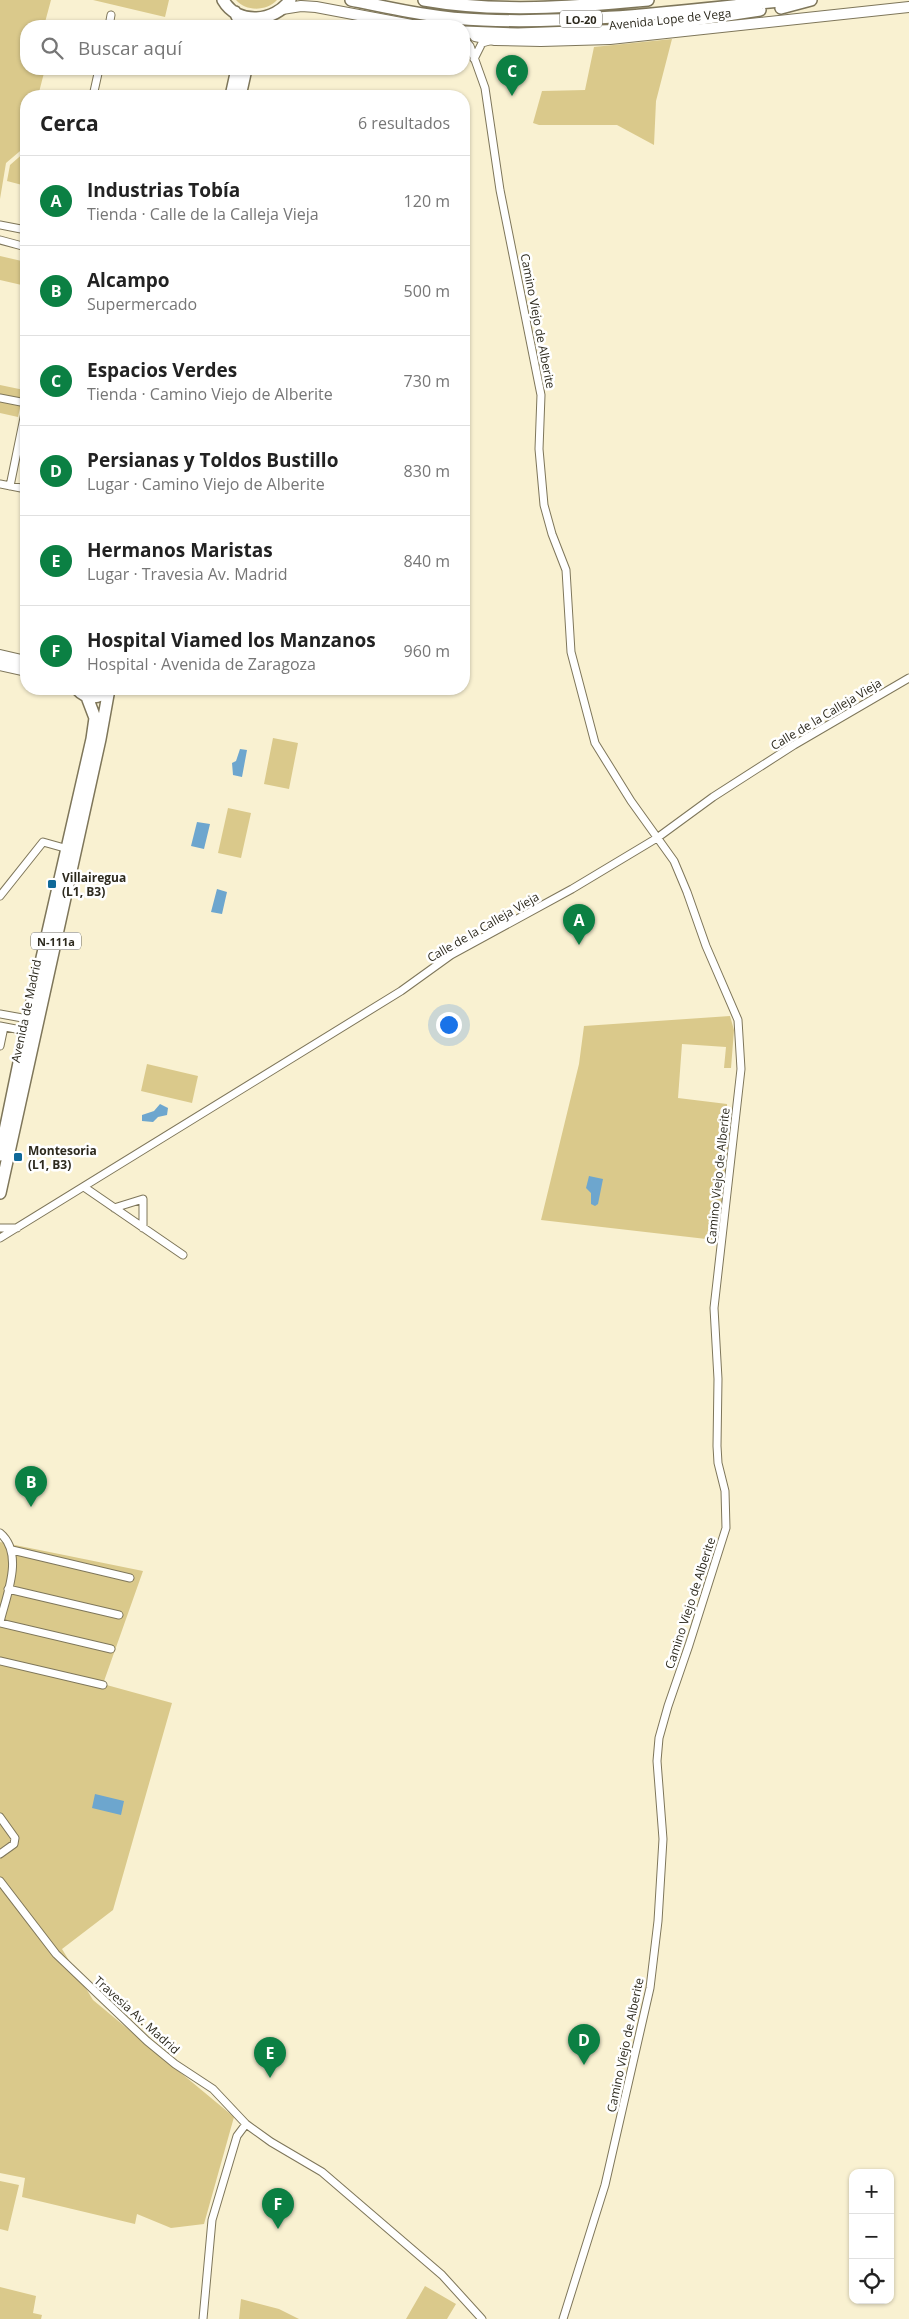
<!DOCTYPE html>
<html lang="es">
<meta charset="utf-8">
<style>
:root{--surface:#fff;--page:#f2f2f2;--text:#222;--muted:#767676;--line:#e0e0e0;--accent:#0b8043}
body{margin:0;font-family:"Open Sans",sans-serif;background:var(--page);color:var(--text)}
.controls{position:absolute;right:15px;bottom:15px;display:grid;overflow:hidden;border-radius:10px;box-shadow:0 1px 4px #0004}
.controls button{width:45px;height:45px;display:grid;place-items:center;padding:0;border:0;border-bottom:1px solid var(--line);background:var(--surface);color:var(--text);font:25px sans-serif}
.you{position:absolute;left:448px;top:1024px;width:18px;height:18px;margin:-12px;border:4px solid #fff;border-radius:50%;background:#1a73e8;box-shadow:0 0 0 8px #1a73e833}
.badge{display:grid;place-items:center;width:32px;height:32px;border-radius:50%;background:var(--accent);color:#fff;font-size:16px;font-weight:700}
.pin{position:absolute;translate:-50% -41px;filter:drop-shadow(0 1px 2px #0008)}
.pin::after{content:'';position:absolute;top:26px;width:18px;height:15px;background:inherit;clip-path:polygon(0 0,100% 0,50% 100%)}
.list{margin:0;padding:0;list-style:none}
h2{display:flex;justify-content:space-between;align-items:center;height:65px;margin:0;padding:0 20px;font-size:21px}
h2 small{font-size:16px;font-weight:400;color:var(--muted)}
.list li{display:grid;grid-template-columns:32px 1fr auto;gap:15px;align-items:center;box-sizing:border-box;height:90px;padding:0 20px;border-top:1px solid var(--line)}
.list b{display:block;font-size:19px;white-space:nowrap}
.list p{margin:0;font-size:16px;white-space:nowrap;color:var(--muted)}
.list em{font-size:16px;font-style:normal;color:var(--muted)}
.icon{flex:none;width:28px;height:28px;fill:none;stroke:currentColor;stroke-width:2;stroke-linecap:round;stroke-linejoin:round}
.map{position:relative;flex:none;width:909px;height:2319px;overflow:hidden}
.search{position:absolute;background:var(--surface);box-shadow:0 1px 4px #0004;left:20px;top:20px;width:450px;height:55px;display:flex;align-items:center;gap:12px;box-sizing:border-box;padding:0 18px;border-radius:20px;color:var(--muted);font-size:19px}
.panel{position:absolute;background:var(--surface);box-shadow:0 1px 4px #0004;left:20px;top:90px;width:450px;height:605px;border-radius:20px}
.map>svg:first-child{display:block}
.green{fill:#dac98b}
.water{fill:#6da6ce}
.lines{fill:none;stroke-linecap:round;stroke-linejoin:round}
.minor-casing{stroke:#7e765a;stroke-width:9}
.secondary-casing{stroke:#7e765a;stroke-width:12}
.primary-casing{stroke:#7e765a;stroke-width:14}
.trunk-casing{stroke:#7e765a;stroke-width:14}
.minor{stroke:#fff;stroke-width:7}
.secondary{stroke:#fff;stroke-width:10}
.primary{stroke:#fff;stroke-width:11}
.trunk{stroke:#fff;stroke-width:11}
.poi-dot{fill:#106999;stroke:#fff;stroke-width:2}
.labels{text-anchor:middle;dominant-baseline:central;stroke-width:5;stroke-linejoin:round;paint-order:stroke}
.shield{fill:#fff;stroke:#6c6a62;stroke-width:1}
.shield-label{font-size:11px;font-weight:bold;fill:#2d2a1e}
.street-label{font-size:12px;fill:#2d2a1e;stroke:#fff}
.poi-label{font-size:12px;font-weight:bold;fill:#2d2a1e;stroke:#fff;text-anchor:start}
</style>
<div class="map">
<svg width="909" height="2319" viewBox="0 0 909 2319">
<rect width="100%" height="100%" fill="#f9f1d1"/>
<path class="green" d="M0,0H51L44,26H26V69H45L38,96H26V146L6,163L0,199Z
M93,0H169L165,17Z
M236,0H277C267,11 246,12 236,0Z
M672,39L656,101L654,145L617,125H539L533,123L542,91L585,90L594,47Z
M26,151V186L7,181L10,165Z
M0,256L26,262V286L0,280Z
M0,385L24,390L18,417L0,413Z
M273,738L298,743L289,789L264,784Z
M228,808L251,813L241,858L218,853Z
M730,1016L734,1030L731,1068H724L726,1047L682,1044L678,1098L727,1104V1110L731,1111L722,1219L716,1225L715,1240L541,1220L579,1064L584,1026Z
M147,1064L198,1076L192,1103L141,1091Z
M0,1542L143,1571L103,1684L172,1703L113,1910L62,1949L93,2000L234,2117L204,2224L171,2228L137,2214L135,2224L22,2197L25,2178L0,2173Z
M0,2181L19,2185L8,2231L0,2229Z
M425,2286L456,2304L447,2319H406Z
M0,2287L36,2296L33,2313L42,2315L41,2319H0Z
M241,2299L279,2309L299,2319H239Z"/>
<path class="water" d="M240,749L247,750L242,777L233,775L232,763L236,761Z
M197,822L210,824L204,849L191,846Z
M217,889L227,892L222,914L211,912Z
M160,1104L168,1108L167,1115L158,1117L153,1122L142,1121V1115L154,1111Z
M589,1176L603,1179L598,1204L595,1206L591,1204V1193L586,1188Z
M95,1794L124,1801L121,1815L92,1808Z"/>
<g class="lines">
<g class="minor-casing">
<path id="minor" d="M109,26L111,15
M464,39L470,46L485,88L500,190L541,395L539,449L544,505L552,534L566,570L571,652L595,743L631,801L674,861L687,892L706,946L738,1020L741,1069L714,1308L718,1379L717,1446L718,1463L725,1491L726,1528L689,1645L668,1706L659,1738L657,1761L663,1839L658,1921L650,1988L605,2185L563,2319
M474,59L482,43L493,40
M93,96L99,69
M0,225L26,230
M0,240L26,247
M0,398L26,403
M0,484L26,489
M10,486L26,408
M0,896L43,842L68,849
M0,1014L28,1019
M0,1026L26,1031
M0,1046L4,1027
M84,1187L183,1255
M114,1208L143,1199V1228
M0,1228H17
M0,1238L401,991L451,955L572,889L657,838L713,797L794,745L909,678
M0,1533C25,1554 6,1596 0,1622
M12,1550L130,1578
M8,1589L119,1615
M0,1623L111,1649
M0,1661L103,1685
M0,1817L15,1838L14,1844L0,1854
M0,1881L56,1954L147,2041L175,2064L213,2089L246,2124L271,2142L322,2172L442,2275L482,2319
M203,2319L212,2220L237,2136L246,2124"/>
</g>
<g class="secondary-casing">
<path id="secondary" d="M282,9L301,6L316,7L417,26
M475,36L495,40L541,41L610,39L909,7
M0,655L26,661
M0,665L26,671"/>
</g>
<g class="primary-casing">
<path id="primary" d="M223,0C238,26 275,22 290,0
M235,12L242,26
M231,96L237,69
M240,96L246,69
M77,689C86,699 99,700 108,689
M0,1155L28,1019L92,739L95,718L87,697
M0,1193L100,739L109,689"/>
</g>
<g class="trunk-casing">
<path id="trunk" d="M351,0C394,9 439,19 483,20C585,24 688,10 790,0
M424,0C498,13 573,7 648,0
M781,8L811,0
M464,32L518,34L628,30L760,10"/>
</g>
<use href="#minor" class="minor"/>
<use href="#secondary" class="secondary"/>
<use href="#primary" class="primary"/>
<use href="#trunk" class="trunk"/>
</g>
<g class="poi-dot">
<rect x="47" y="879" width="10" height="10" rx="2.5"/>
<rect x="13" y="1152" width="10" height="10" rx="2.5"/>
</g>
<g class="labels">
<g class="shield">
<rect x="560" y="10.5" width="42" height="17" rx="4"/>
<rect x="31" y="932.5" width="50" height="17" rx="4"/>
</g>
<g class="shield-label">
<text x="581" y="19">LO-20</text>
<text x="56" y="941">N-111a</text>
</g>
<g class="street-label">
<text transform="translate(670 19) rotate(-6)">Avenida Lope de Vega</text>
<text transform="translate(538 321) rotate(79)">Camino Viejo de Alberite</text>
<text transform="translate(826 714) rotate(-31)">Calle de la Calleja Vieja</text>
<text transform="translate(483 927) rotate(-30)">Calle de la Calleja Vieja</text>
<text transform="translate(26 1011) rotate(-78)">Avenida de Madrid</text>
<text transform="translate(718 1176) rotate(-84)">Camino Viejo de Alberite</text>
<text transform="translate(690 1603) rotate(-72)">Camino Viejo de Alberite</text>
<text transform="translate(137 2015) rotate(42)">Travesia Av. Madrid</text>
<text transform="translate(625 2045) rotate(-78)">Camino Viejo de Alberite</text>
</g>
<g class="poi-label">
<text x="62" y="877">Villairegua<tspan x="62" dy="14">(L1, B3)</tspan></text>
<text x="28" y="1150">Montesoria<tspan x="28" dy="14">(L1, B3)</tspan></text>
</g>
</g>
</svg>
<div class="controls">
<button>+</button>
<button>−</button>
<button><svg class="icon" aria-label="locate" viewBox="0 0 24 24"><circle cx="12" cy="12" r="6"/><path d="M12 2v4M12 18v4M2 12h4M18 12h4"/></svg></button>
</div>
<div class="you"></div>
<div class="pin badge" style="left:579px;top:945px">A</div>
<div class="pin badge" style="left:31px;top:1507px">B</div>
<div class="pin badge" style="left:512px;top:96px">C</div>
<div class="pin badge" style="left:584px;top:2065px">D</div>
<div class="pin badge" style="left:270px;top:2078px">E</div>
<div class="pin badge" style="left:278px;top:2229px">F</div>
<div class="search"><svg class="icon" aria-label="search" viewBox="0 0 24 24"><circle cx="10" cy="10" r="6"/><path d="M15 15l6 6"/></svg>Buscar aquí</div>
<section class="panel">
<h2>Cerca<small>6 resultados</small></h2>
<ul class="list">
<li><span class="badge">A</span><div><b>Industrias Tobía</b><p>Tienda · Calle de la Calleja Vieja</p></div><em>120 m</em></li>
<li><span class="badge">B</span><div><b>Alcampo</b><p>Supermercado</p></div><em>500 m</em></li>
<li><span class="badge">C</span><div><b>Espacios Verdes</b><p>Tienda · Camino Viejo de Alberite</p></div><em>730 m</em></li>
<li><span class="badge">D</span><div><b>Persianas y Toldos Bustillo</b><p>Lugar · Camino Viejo de Alberite</p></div><em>830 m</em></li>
<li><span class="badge">E</span><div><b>Hermanos Maristas</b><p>Lugar · Travesia Av. Madrid</p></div><em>840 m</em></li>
<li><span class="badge">F</span><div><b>Hospital Viamed los Manzanos</b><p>Hospital · Avenida de Zaragoza</p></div><em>960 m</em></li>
</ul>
</section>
</div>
